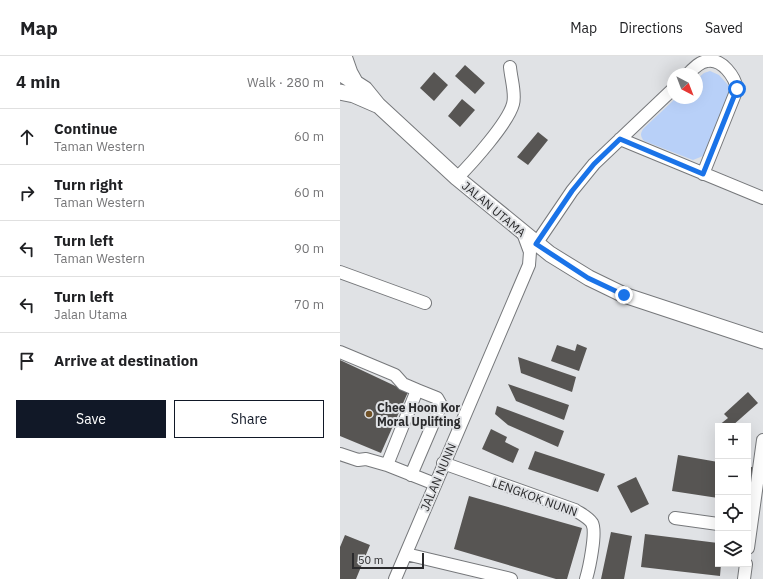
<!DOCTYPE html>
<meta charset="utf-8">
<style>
:root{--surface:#fff;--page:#f6f6f6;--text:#202124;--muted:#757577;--line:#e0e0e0;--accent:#111827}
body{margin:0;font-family:"IBM Plex Sans",sans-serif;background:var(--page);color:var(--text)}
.controls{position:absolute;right:12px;bottom:12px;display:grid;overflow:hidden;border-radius:0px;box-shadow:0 4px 16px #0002}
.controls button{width:36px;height:36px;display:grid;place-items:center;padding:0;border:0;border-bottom:1px solid var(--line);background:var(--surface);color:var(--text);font:20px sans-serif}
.compass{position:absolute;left:327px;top:12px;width:36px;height:36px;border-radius:50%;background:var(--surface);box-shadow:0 4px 16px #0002;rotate:138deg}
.scale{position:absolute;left:12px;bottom:10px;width:72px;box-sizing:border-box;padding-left:4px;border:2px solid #2a2a2c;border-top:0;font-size:11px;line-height:14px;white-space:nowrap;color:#2a2a2c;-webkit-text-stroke:3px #e0e2e5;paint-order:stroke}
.stop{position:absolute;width:12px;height:12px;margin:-9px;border:3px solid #1a73e8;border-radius:50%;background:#fff}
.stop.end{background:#1a73e8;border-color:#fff;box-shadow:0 1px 4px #0008}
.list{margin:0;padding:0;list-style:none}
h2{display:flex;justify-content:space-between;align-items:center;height:52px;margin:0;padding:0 16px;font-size:17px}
h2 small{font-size:13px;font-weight:400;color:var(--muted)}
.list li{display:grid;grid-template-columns:26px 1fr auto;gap:12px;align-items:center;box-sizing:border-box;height:56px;padding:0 16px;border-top:1px solid var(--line)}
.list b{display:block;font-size:15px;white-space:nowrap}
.list p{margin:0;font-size:13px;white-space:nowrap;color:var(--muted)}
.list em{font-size:13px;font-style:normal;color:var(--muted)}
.actions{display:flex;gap:8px;padding:12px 16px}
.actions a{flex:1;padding:9px 0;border:1px solid var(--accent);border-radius:0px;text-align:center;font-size:14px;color:var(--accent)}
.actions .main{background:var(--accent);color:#fff}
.icon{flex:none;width:22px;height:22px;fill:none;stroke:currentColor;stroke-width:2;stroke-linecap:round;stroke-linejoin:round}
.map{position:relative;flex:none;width:423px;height:523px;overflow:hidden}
header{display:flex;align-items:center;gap:24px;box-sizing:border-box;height:56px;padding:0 20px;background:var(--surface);border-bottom:1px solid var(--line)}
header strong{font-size:19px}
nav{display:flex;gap:22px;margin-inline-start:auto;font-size:14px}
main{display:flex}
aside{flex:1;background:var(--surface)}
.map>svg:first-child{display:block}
.green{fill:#b8d0f8}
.building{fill:#575553}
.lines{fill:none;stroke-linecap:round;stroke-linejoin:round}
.minor-casing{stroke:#76787b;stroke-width:14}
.major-casing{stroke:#76787b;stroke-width:17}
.minor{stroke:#fff;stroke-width:12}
.major{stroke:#fff;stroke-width:15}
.route{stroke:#1a73e8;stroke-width:5}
.poi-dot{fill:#715227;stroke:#e0e2e5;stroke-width:1.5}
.labels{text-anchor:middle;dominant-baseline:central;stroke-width:4;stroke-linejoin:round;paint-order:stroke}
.street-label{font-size:12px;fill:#2a2a2c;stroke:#e0e2e5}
.poi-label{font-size:12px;font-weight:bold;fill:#2a2a2c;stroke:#e0e2e5;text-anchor:start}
</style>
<header>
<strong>Map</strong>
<nav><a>Map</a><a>Directions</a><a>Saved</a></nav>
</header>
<main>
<aside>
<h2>4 min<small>Walk · 280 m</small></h2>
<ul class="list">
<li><svg class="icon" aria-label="ahead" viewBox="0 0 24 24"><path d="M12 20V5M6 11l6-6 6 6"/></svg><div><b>Continue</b><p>Taman Western</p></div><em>60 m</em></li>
<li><svg class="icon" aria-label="right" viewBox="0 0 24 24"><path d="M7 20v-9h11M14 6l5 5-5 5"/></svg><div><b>Turn right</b><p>Taman Western</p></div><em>60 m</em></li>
<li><svg class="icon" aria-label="left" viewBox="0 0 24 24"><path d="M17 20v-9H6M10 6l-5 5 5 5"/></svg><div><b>Turn left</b><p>Taman Western</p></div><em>90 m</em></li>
<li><svg class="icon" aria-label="left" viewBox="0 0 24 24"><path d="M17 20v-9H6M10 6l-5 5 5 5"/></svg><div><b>Turn left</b><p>Jalan Utama</p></div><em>70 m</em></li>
<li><svg class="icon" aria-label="arrive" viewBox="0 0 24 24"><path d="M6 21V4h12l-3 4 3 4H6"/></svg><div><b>Arrive at destination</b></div></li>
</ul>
<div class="actions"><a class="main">Save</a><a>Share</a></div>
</aside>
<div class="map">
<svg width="423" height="523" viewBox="0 0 423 523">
<rect width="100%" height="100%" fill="#e0e2e5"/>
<path class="green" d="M370,15L379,19L388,29L389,42L363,100L353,104L304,85C300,80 300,77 304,72L336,42H357V23L364,17Z"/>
<path class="building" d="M125,9L145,27L135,38L115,20Z
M94,16L108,29L94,45L80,32Z
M122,43L135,54L120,71L108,60Z
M198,76L208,84L188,109L177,101Z
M237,288L247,292L239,315L211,305L217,289L235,295Z
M178,301L236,321L232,336L181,317Z
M0,304L68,336L41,397L0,380Z
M168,328L229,349L224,364L176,345Z
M408,336L418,347L392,370H378L388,362L384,358Z
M157,350L224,375L218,391L168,369L155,358Z
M378,370V394H377L376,372Z
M151,373L167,381L165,386L179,393L173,407L142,393Z
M195,395L265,418L258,436L188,413Z
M338,399L378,406V442L332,435Z
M408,410L415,412L409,445H408Z
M296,421L309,448L291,457L277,430Z
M129,440L242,472L227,523H216L114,493Z
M271,476L292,480L284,523H261Z
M305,478L378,487V508H381L380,520L301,511Z
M5,479L30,489L16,523H0V491Z"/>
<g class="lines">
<g class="minor-casing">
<path id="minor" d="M348,18C353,13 359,6 367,5C382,2 395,21 397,33L363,118
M280,83L423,142
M117,122C131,108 168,67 173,48C176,38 171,23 170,11
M196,188L232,135L254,108L333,33
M0,216L85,247
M0,296L55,319L63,328L77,334
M0,398L18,404L26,403L47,409
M103,407L235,454C241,458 248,461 252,467C257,476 249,513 246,523
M71,419L101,349L97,342L77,334L47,409L95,428
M335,462L378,468
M408,492L423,384
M66,498L171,523
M55,523L189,209L190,196L183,177
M404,523L406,508"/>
</g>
<g class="major-casing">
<path id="major" d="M4,0L10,17L15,26
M0,17L25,33L38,49L117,122L210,198L249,222L284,239L423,285
M0,36L14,39L37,49"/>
</g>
<use href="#minor" class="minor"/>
<use href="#major" class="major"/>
</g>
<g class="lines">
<path class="route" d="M284,239L248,222L196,188L232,135L254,108L280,83L363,118L397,33"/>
</g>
<circle class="poi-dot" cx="29" cy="358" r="4"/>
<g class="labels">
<g class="street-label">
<text transform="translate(154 153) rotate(40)">JALAN UTAMA</text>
<text transform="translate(98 421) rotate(-67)">JALAN NUNN</text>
<text transform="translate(195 441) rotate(20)">LENGKOK NUNN</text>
</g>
<g class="poi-label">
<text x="37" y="351">Chee Hoon Kor<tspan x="37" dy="14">Moral Uplifting</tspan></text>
</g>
</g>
</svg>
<div class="controls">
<button>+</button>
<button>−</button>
<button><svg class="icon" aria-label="locate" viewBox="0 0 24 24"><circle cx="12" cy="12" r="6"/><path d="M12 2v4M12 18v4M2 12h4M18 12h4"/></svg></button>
<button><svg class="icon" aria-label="layers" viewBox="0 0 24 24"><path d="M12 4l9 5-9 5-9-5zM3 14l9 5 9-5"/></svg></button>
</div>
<svg class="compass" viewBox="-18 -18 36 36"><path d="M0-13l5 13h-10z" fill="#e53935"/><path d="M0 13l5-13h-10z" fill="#757577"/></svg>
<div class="scale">50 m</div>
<div class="stop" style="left:397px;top:33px"></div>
<div class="stop end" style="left:284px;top:239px"></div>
</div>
</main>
